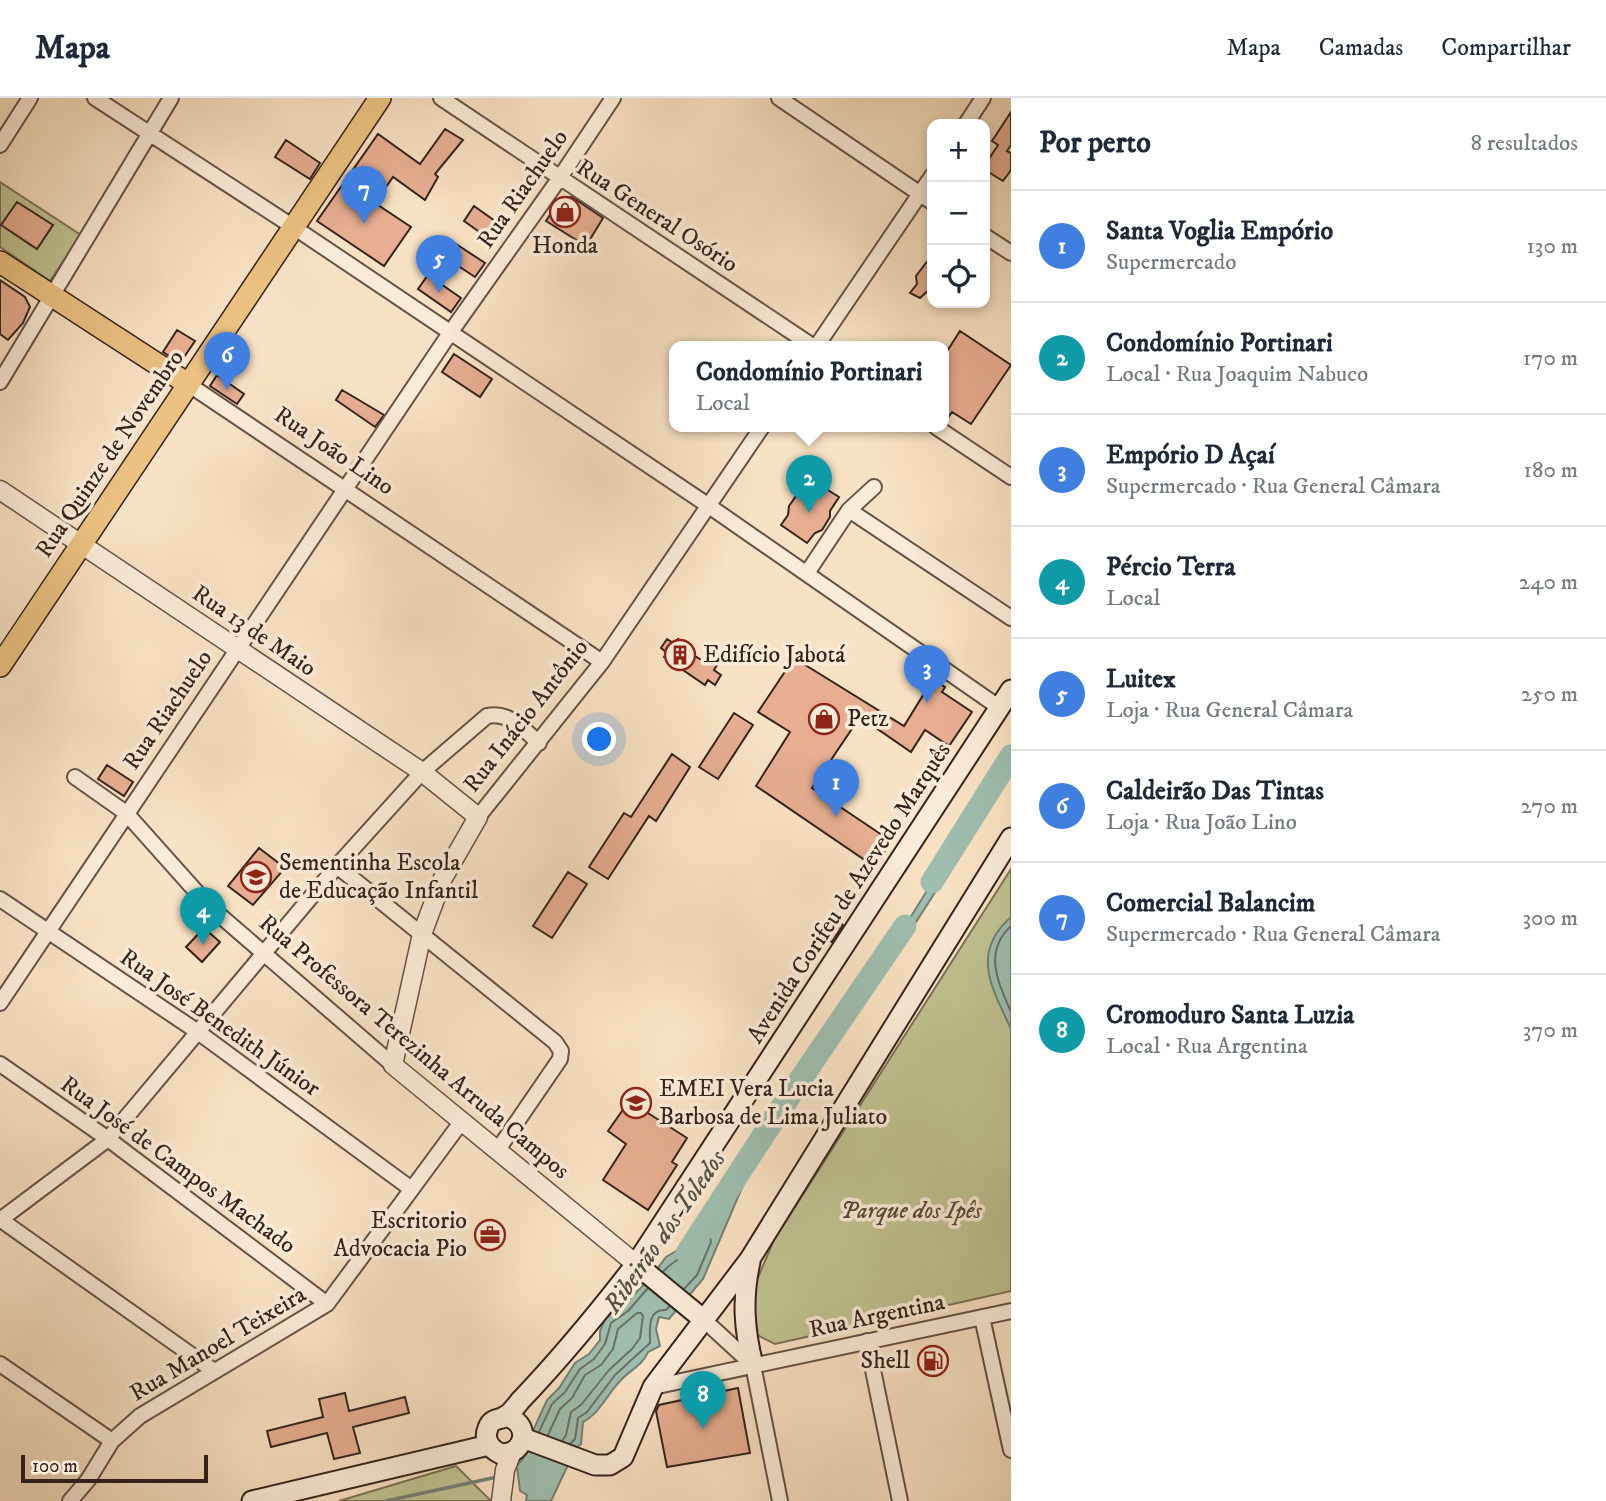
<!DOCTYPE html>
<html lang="pt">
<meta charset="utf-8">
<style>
:root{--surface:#fff;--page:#f2f2f3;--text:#1f2937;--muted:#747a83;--line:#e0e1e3;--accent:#8f2418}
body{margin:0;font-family:"IM FELL DW Pica",serif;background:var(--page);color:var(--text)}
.controls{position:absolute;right:21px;top:21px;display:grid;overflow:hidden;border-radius:14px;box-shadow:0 4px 10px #0003}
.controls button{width:63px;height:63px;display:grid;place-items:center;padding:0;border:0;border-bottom:2px solid var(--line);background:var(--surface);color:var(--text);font:35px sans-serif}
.scale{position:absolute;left:21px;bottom:18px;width:187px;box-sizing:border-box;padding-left:7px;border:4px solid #35231b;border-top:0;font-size:19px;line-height:24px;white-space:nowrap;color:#35231b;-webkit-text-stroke:5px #fbecd8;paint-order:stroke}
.you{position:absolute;left:600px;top:642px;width:24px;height:24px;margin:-18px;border:5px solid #fff;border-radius:50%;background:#1a73e8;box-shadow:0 0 0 10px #1a73e833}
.badge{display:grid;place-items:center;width:46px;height:46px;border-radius:50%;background:var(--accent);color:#fff;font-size:23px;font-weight:700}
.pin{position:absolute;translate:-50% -58px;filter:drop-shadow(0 2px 4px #0008)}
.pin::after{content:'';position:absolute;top:37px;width:24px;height:21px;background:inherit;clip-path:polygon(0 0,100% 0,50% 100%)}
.popup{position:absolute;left:669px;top:243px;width:280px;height:91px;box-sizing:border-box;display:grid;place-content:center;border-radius:14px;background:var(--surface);filter:drop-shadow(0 2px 5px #0005);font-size:23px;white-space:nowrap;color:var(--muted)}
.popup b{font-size:26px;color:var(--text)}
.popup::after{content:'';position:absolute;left:50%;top:100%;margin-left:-14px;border:14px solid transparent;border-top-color:var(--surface)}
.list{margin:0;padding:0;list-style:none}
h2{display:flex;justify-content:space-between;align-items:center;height:91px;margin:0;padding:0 28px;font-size:30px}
h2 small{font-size:23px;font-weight:400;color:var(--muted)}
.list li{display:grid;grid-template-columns:46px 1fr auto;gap:21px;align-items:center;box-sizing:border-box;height:112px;padding:0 28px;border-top:2px solid var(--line)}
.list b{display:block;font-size:26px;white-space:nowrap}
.list p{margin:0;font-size:23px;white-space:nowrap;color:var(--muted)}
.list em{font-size:23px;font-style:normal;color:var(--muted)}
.icon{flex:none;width:38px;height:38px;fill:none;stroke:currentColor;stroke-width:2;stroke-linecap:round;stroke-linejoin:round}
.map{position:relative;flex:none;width:1011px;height:1403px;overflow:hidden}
header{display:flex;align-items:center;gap:42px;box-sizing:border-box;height:98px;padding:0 35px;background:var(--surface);border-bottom:2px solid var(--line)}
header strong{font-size:33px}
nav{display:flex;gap:38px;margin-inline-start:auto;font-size:24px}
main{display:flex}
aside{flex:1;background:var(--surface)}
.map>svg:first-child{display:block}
.green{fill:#c0c392;stroke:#7a7356;stroke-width:2}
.water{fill:#9ebeaf;stroke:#748074;stroke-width:2}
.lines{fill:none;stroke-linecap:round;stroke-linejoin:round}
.shore{stroke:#6a7065;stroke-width:2}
.stream{stroke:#748074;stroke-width:3.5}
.river{stroke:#9ebeaf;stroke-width:23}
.building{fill:#e7ae91;stroke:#35231b;stroke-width:2}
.minor-casing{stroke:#665345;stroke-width:18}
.tertiary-casing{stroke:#665345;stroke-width:21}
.secondary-casing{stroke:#35231b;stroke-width:23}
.primary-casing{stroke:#35231b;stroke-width:24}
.minor{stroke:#fbecd8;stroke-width:14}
.tertiary{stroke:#fbecd8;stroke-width:18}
.secondary{stroke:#fbecd8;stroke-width:19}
.primary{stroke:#ecc182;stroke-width:21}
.labels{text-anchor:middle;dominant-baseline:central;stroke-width:7;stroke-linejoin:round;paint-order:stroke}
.street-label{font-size:24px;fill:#35231b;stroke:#fbecd8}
.poi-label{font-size:24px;fill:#35231b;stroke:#fbecd8;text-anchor:start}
.park-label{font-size:24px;font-style:italic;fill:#584b39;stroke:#fbecd8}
.water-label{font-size:26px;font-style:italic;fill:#545247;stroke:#fbecd8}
</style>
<header>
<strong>Mapa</strong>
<nav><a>Mapa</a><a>Camadas</a><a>Compartilhar</a></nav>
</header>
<main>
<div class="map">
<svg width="1011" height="1403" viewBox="0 0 1011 1403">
<rect width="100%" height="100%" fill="#f9e2c3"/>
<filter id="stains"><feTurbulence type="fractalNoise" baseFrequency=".00286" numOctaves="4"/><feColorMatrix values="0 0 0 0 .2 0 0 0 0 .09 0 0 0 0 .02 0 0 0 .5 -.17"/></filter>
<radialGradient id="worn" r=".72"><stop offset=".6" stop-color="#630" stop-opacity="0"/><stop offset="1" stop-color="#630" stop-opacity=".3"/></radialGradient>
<path class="green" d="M0,84L81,137L50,183L0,149Z
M1011,771V1193L775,1246L757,1237L749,1220L756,1184L774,1142Z
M456,1368L491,1403H339Z"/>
<path class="water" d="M1011,658V669L1005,685L870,896L744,1085L703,1181L669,1221L659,1219L656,1231L660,1248L648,1254C644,1266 629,1273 621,1282C608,1295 599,1316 583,1324L581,1346L576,1350L551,1403H526L527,1397L520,1393L517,1368L524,1359L531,1337L547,1302L559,1290L575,1265L589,1256L600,1242V1233L605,1221L623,1208L652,1178L666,1159L697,1141L787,1001L890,852Z
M1011,819V931C992,890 970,855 1011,819Z"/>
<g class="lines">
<path class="shore" d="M1011,828C983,854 998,884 1011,914
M663,1174C675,1159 695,1155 706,1140H710L711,1144L697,1177L684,1191
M539,1334L552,1306L565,1294L580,1271L594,1261L605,1246L611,1225L628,1213L648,1190
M548,1337L560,1311L572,1300L585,1277L601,1267L613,1251L618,1231L637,1215H641L643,1218L640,1240L632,1251L609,1272L581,1307L571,1314L566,1337L562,1343
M570,1346L575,1341L578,1320L587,1314L615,1277L650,1245C650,1231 647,1211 666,1212L670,1208"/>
<path class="stream" d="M386,1403L497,1379"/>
<path class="river" d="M932,784L1011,658
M687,1155L787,1001L905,828"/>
</g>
<path class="building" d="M1011,14V47L1007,53L1011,55V72L1003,83L985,72V67L998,47L992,43Z
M445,31L463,42L435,76L438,79L425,102L393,79L375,105L411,129L384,168L317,123L378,36L420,66Z
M286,42L320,65L310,81L275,59Z
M572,99L603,120L586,148L546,123L561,100Z
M17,104L53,127L37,151L1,127Z
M474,108L495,123L492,127L503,135L495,145L464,123Z
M450,142L485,165L475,179L440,156Z
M932,157V189L920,200L910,195L917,186L916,178Z
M428,177L461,200L451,214L418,191Z
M0,182L25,199L30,209L23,225L8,242L0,236Z
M177,232L195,243L180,265L163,254Z
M960,233L1011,267L971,326L952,314L945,324L944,323V258Z
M454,256L492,281L480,299L442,274Z
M217,277L244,296L237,306L210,288Z
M342,292L384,317L375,329L336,302Z
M812,382L839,399L830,413V419L822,432L815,435L807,445L781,427L788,417L789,408L796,398L802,397Z
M667,541L675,546L678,541L688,548V552L695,558L703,563L707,561L717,567L714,572L721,577L715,587L708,582L705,587L664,559L667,555L661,550Z
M794,560L904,628L933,581L945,589L942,594L972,614L949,648L925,632L911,654L860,619L812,690L891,743L875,769L756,688L790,634L758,614Z
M734,615L753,627L718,681L699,669Z
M672,656L690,669L656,723L649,718L608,781L589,769L624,715L631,719Z
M107,667L133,684L124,698L98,681Z
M259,750L285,770L253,807L228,788Z
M568,774L587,786L552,840L533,828Z
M832,820L843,827L832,844L821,837Z
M204,830L220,844L202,864L186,849Z
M629,1003L687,1040L672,1064L677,1067L648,1112L603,1082L626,1046L608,1033Z
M738,1290L750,1355L667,1369L656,1313L659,1307Z
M345,1295L349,1313L405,1299L409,1315L353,1329L360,1355L334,1361L327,1335L271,1349L267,1333L323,1319L319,1301Z"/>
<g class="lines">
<g class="minor-casing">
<path id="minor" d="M95,0L295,130L709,408L1000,610
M441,0L814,249
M779,0L932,104
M966,26L983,0
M0,47L30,0
M985,138L1011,155
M816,249L932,78
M0,284L171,0
M188,286L602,564
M936,329L1011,379
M849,412L874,389
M807,475L849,412L1011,520
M75,679L126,715L209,808L393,967
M478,719L602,564L762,329
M337,768L555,944L561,953L560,961L497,1053
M0,801L198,934L410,1090
M0,905L450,235L559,81L613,0
M0,966L108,1041L327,1206
M0,1122L108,1041L337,768L422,674L487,618C509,613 523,631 539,645
M1,1122L214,1273
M982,1219L1011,1352
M704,1222L753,1267
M867,1243L900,1403
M0,1266L112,1343
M753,1267L780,1403
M653,1289L1011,1213
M70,1403L88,1382L112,1343L140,1318L327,1206L462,1023"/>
</g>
<g class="tertiary-casing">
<path id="tertiary" d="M0,392L422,674L478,719L443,780L422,836L393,967L636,1166
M501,1403L505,1372L512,1354"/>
</g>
<g class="secondary-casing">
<path id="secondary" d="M750,1164C742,1200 744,1231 753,1267
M636,1166L704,1222
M505,1318C531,1324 527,1356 501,1356C490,1351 483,1342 488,1330C491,1321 497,1322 505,1319C510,1316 516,1308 520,1303C562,1259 599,1214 636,1166L1011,592
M523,1340L595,1367H610L623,1359L653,1289L750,1161L1011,740
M252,1403L489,1347"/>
</g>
<g class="primary-casing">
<path id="primary" d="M0,164L188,286
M0,568L380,0"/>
</g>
<use href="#minor" class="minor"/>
<use href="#tertiary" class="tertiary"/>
<use href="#secondary" class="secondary"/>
<use href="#primary" class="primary"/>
</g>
<defs>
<g id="shop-ring" transform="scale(1.575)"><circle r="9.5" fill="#fbecd8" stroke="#8f2418" stroke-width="1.5"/><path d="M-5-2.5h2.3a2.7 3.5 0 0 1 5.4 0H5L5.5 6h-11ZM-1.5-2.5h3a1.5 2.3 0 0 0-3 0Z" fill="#8f2418"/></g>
<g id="building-ring" transform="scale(1.575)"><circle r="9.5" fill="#fbecd8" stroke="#8f2418" stroke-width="1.5"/><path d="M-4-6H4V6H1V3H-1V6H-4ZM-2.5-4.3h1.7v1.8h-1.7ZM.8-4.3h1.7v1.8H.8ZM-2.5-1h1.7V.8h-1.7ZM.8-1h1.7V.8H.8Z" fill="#8f2418"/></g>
<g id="school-ring" transform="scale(1.575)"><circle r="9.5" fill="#fbecd8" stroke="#8f2418" stroke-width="1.5"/><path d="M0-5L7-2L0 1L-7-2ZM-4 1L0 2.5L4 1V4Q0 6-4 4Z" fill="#8f2418"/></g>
<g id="office-ring" transform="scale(1.575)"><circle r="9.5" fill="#fbecd8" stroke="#8f2418" stroke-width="1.5"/><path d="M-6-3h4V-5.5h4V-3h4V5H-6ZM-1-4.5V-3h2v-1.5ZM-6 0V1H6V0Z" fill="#8f2418"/></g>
<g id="fuel-ring" transform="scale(1.575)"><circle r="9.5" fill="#fbecd8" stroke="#8f2418" stroke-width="1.5"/><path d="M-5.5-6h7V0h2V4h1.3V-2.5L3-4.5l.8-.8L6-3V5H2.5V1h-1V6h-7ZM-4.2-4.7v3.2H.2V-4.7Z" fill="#8f2418"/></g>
</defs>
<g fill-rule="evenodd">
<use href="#shop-ring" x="565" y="114"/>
<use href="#building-ring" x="680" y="557"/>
<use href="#shop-ring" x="824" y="621"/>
<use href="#school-ring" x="256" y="779"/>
<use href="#school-ring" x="636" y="1005"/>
<use href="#office-ring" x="490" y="1137"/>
<use href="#fuel-ring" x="933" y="1263"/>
</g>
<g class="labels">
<g class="street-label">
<text transform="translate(523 91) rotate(-55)">Rua Riachuelo</text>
<text transform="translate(657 118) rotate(33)">Rua General Osório</text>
<text transform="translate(334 353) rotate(34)">Rua João Lino</text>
<text transform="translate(110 356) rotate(-56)">Rua Quinze de Novembro</text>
<text transform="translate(254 533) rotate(34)">Rua 13 de Maio</text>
<text transform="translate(168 612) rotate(-56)">Rua Riachuelo</text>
<text transform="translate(526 618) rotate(-52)">Rua Inácio Antônio</text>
<text transform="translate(849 795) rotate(-57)">Avenida Corifeu de Azevedo Marquês</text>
<text transform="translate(220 925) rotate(35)">Rua José Benedith Júnior</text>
<text transform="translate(414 949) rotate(40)">Rua Professora Terezinha Arruda Campos</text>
<text transform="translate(178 1067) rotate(36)">Rua José de Campos Machado</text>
<text transform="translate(877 1218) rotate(-12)">Rua Argentina</text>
<text transform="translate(218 1246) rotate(-31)">Rua Manoel Teixeira</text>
</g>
<g class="poi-label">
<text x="565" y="148" text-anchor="middle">Honda</text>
<text x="703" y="557">Edifício Jabotá</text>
<text x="847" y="621">Petz</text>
<text x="279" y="765">Sementinha Escola<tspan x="279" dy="28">de Educação Infantil</tspan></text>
<text x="659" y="991">EMEI Vera Lucia<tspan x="659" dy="28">Barbosa de Lima Juliato</tspan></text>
<text x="467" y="1123" text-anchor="end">Escritorio<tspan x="467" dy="28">Advocacia Pio</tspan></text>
<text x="910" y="1263" text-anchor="end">Shell</text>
</g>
<g class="park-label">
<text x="911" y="1113">Parque dos Ipês</text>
</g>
<g class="water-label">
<text transform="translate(665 1134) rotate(-55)">Ribeirão dos Toledos</text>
</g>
</g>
<rect width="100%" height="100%" filter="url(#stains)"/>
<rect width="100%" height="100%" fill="url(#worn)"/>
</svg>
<div class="controls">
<button>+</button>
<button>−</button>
<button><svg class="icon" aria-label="locate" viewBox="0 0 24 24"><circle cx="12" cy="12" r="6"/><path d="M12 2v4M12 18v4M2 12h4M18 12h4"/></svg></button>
</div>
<div class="scale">100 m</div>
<div class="you"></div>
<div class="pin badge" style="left:836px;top:719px;background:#3f7fe0">1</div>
<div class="pin badge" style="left:809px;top:415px;background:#0f9aa8">2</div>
<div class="popup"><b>Condomínio Portinari</b>Local</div>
<div class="pin badge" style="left:927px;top:605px;background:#3f7fe0">3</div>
<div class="pin badge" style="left:203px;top:847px;background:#0f9aa8">4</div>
<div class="pin badge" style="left:439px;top:195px;background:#3f7fe0">5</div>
<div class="pin badge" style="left:227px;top:292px;background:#3f7fe0">6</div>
<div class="pin badge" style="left:364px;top:126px;background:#3f7fe0">7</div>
<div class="pin badge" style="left:703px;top:1331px;background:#0f9aa8">8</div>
</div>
<aside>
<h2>Por perto<small>8 resultados</small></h2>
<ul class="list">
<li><span class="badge" style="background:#3f7fe0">1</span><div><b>Santa Voglia Empório</b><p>Supermercado</p></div><em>130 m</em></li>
<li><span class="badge" style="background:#0f9aa8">2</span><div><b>Condomínio Portinari</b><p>Local · Rua Joaquim Nabuco</p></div><em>170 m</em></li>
<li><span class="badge" style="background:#3f7fe0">3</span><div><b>Empório D Açaí</b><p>Supermercado · Rua General Câmara</p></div><em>180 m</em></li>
<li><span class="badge" style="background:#0f9aa8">4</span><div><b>Pércio Terra</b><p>Local</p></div><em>240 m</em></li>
<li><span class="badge" style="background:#3f7fe0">5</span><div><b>Luitex</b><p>Loja · Rua General Câmara</p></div><em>250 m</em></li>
<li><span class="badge" style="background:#3f7fe0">6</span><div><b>Caldeirão Das Tintas</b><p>Loja · Rua João Lino</p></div><em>270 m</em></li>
<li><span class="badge" style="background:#3f7fe0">7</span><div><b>Comercial Balancim</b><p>Supermercado · Rua General Câmara</p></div><em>300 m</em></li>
<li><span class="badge" style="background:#0f9aa8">8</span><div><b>Cromoduro Santa Luzia</b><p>Local · Rua Argentina</p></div><em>370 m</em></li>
</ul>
</aside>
</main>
